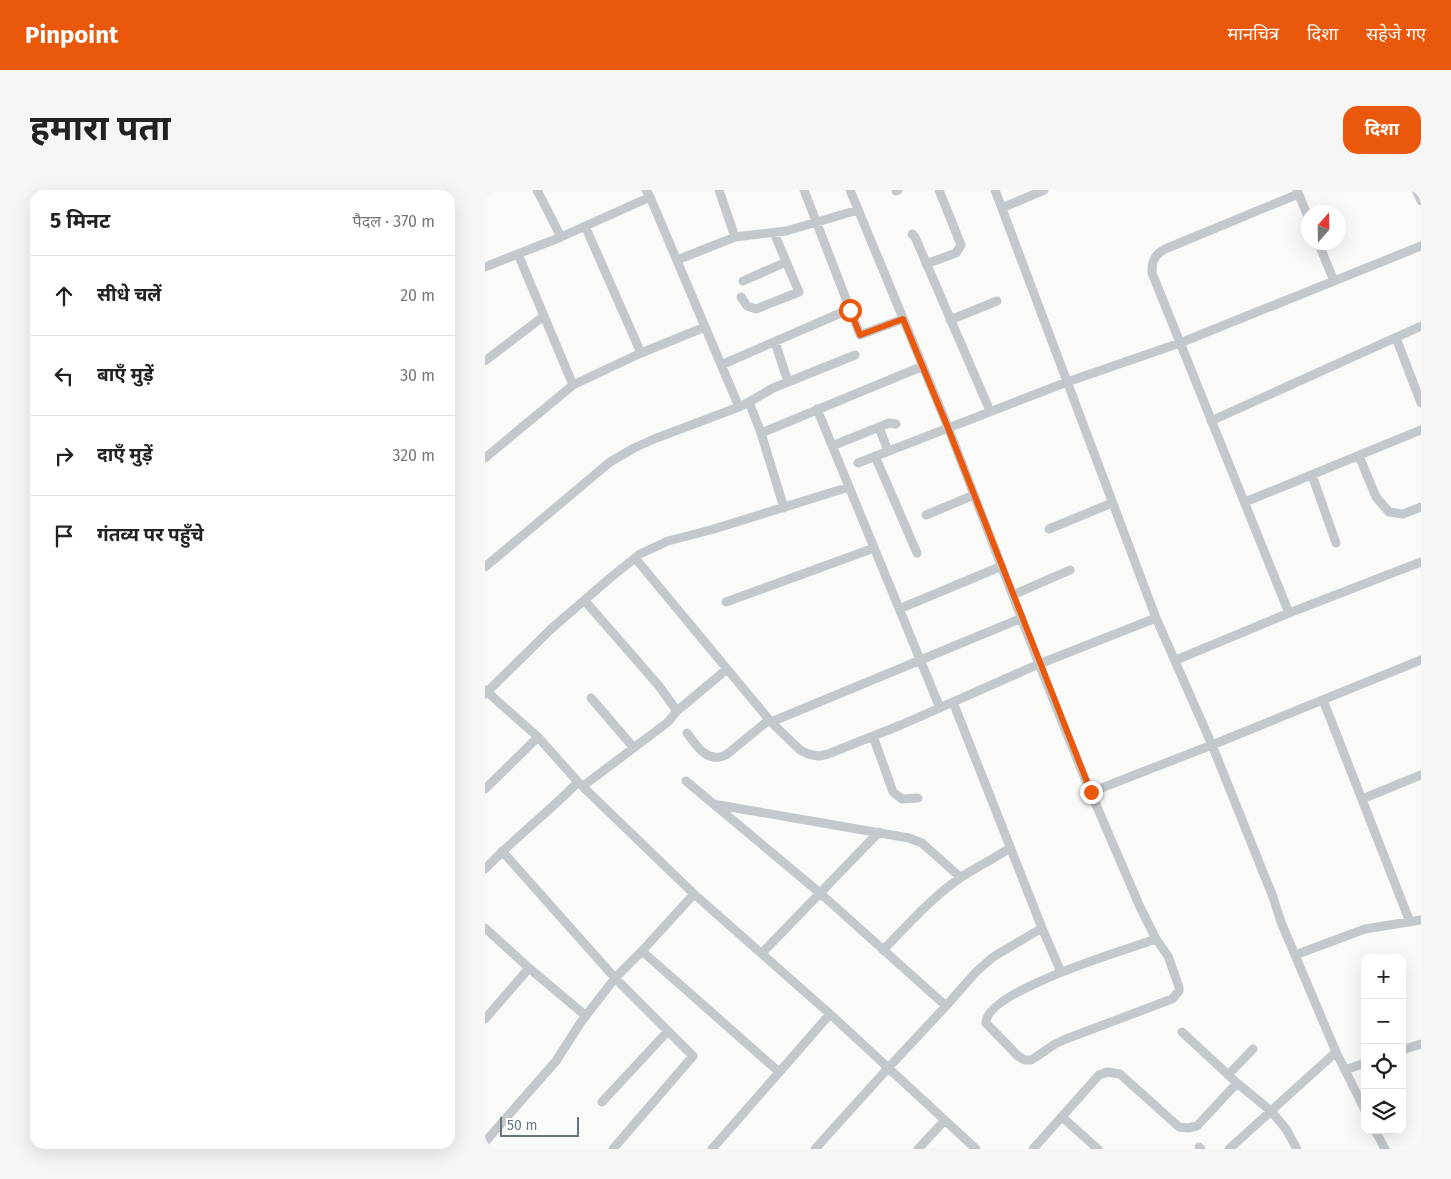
<!DOCTYPE html>
<html lang="hi">
<meta charset="utf-8">
<style>
:root{--surface:#fff;--page:#f6f6f6;--text:#222;--muted:#767676;--line:#e0e0e0;--accent:#ea580c}
body{margin:0;font-family:"Fira Sans","Noto Sans Devanagari",sans-serif;background:var(--page);color:var(--text)}
.controls{position:absolute;right:15px;bottom:15px;display:grid;overflow:hidden;border-radius:10px;box-shadow:0 5px 20px #0002}
.controls button{width:45px;height:45px;display:grid;place-items:center;padding:0;border:0;border-bottom:1px solid var(--line);background:var(--surface);color:var(--text);font:25px sans-serif}
.compass{position:absolute;left:816px;top:15px;width:45px;height:45px;border-radius:50%;background:var(--surface);box-shadow:0 5px 20px #0002;rotate:20deg}
.scale{position:absolute;left:15px;bottom:12px;width:79px;box-sizing:border-box;padding-left:5px;border:2px solid #657683;border-top:0;font-size:14px;line-height:18px;white-space:nowrap;color:#657683;-webkit-text-stroke:4px #fff;paint-order:stroke}
.stop{position:absolute;width:15px;height:15px;margin:-11px;border:4px solid #ea580c;border-radius:50%;background:#fff}
.stop.end{background:#ea580c;border-color:#fff;box-shadow:0 1px 5px #0008}
.list{margin:0;padding:0;list-style:none}
h2{display:flex;justify-content:space-between;align-items:center;height:65px;margin:0;padding:0 20px;font-size:21px}
h2 small{font-size:16px;font-weight:400;color:var(--muted)}
.list li{display:grid;grid-template-columns:32px 1fr auto;gap:15px;align-items:center;box-sizing:border-box;height:80px;padding:0 20px;border-top:1px solid var(--line)}
.list b{display:block;font-size:19px;white-space:nowrap}
.list em{font-size:16px;font-style:normal;color:var(--muted)}
.icon{flex:none;width:28px;height:28px;fill:none;stroke:currentColor;stroke-width:2;stroke-linecap:round;stroke-linejoin:round}
.map{position:relative;flex:none;width:936px;height:959px;overflow:hidden;border-radius:15px}
header{display:flex;align-items:center;gap:30px;box-sizing:border-box;height:70px;padding:0 25px;background:var(--accent);color:#fff}
header strong{font-size:24px}
nav{display:flex;gap:28px;margin-inline-start:auto;font-size:18px}
.intro{display:flex;align-items:center;justify-content:space-between;box-sizing:border-box;height:120px;padding:0 30px}
h1{margin:0;font-size:35px}
.button{padding:12px 22px;border-radius:15px;background:var(--accent);color:#fff;font-size:18px;font-weight:700}
main{display:flex;gap:30px;padding:0 30px}
aside{flex:1;background:var(--surface);border-radius:15px;box-shadow:0 5px 20px #0002}
.map>svg:first-child{display:block}
.lines{fill:none;stroke-linecap:round;stroke-linejoin:round}
.minor{stroke:#c3c8cc;stroke-width:9}
.route{stroke:#ea580c;stroke-width:6}
</style>
<header>
<strong>Pinpoint</strong>
<nav><a>मानचित्र</a><a>दिशा</a><a>सहेजे गए</a></nav>
</header>
<div class="intro"><h1>हमारा पता</h1><a class="button">दिशा</a></div>
<main>
<aside>
<h2>5 मिनट<small>पैदल · 370 m</small></h2>
<ul class="list">
<li><svg class="icon" aria-label="ahead" viewBox="0 0 24 24"><path d="M12 20V5M6 11l6-6 6 6"/></svg><div><b>सीधे चलें</b></div><em>20 m</em></li>
<li><svg class="icon" aria-label="left" viewBox="0 0 24 24"><path d="M17 20v-9H6M10 6l-5 5 5 5"/></svg><div><b>बाएँ मुड़ें</b></div><em>30 m</em></li>
<li><svg class="icon" aria-label="right" viewBox="0 0 24 24"><path d="M7 20v-9h11M14 6l5 5-5 5"/></svg><div><b>दाएँ मुड़ें</b></div><em>320 m</em></li>
<li><svg class="icon" aria-label="arrive" viewBox="0 0 24 24"><path d="M6 21V4h12l-3 4 3 4H6"/></svg><div><b>गंतव्य पर पहुँचे</b></div></li>
</ul>
</aside>
<div class="map">
<svg width="936" height="959" viewBox="0 0 936 959">
<rect width="100%" height="100%" fill="#fafaf8"/>
<g class="lines">
<path class="minor" d="M52,0L76,47
M234,0L250,47L301,41L373,20
M319,0L375,145L418,129
M510,0L671,428L727,555L936,470
M812,0L824,29
M931,0L936,11
M411,1L413,0
M517,18L559,0
M100,36L156,163
M427,44L430,47L505,221
M833,52L849,91
M33,64L88,195
M192,70L250,47
M441,74L471,63L476,55L454,0
M0,77L76,47L165,7
M258,91L301,72
M256,107L262,116L271,119L314,102L289,43
M465,130L512,111
M911,148L936,213
M290,152L303,192
M0,171L59,126
M236,175L365,119
M264,212L288,198L370,165
M254,217L264,212L276,243L438,176
M332,219L455,518
M726,231L936,136
M394,237L403,261
M276,243L299,318
M347,256L404,233L411,234
M390,266L432,363
M874,266L891,307L904,322L918,324L936,317
M0,268L88,195L156,163L220,137
M373,273L582,192L695,153L936,56
M827,285L851,353
M760,312L936,240
M441,325L489,305
M564,339L627,313
M150,368L286,532L315,560L323,564L334,566L343,564L416,535L554,474L463,237L365,0
M0,377L125,272L149,258L169,249L254,217L165,7L161,0
M528,405L585,380
M241,412L389,358
M414,419L517,376
M804,423L667,83C667,71 669,65 680,59L813,4
M671,428L554,474L600,589L655,717L671,749L683,766L694,797V801L687,809L581,849L570,854L551,867L546,870H540L533,866L501,833C500,801 643,759 671,749
M691,470L804,423L936,372
M0,500L53,547L93,592L209,704L345,824L491,959
M0,504L66,439L125,388L155,364L183,351L229,339L364,297
M106,508L149,558
M838,510L925,732
M468,512L557,738L576,782
M192,521L242,479
M286,532L537,428
M202,543C212,556 222,574 241,565L284,530
M388,546L408,602L417,609L433,608
M201,591L335,703L461,816
M98,596L183,532L192,521L174,496L100,411
M0,599L53,547
M606,602L727,555L788,707L796,732L851,862L880,920
M877,609L936,585
M228,614L424,648L437,653L475,687
M0,679C29,648 63,623 93,592
M0,738L44,778L101,826
M398,760C423,735 446,708 475,688C491,677 509,669 525,658
M157,761L294,882
M277,763L394,642
M810,765L880,739L936,730
M0,829L44,778
M697,842L752,893L786,921L851,862
M917,860L936,854
M860,880L880,873
M743,885L768,859
M117,912L183,841
M577,927L613,959
M890,940L900,959
M0,952L71,871L96,832L130,788L17,661
M714,957L716,959
M128,959L208,866L130,788L157,761L209,704
M227,959L345,824
M330,959L404,877L461,816L491,782L508,767L557,738
M433,959L460,930
M548,959L614,885L622,882L635,884L694,937L703,938L712,936L752,893
M744,959L786,921L801,939L812,959"/>
</g>
<g class="lines">
<path class="route" d="M365,120L375,145L418,129L463,238L606,602"/>
</g>
</svg>
<div class="controls">
<button>+</button>
<button>−</button>
<button><svg class="icon" aria-label="locate" viewBox="0 0 24 24"><circle cx="12" cy="12" r="6"/><path d="M12 2v4M12 18v4M2 12h4M18 12h4"/></svg></button>
<button><svg class="icon" aria-label="layers" viewBox="0 0 24 24"><path d="M12 4l9 5-9 5-9-5zM3 14l9 5 9-5"/></svg></button>
</div>
<svg class="compass" viewBox="-18 -18 36 36"><path d="M0-13l5 13h-10z" fill="#e53935"/><path d="M0 13l5-13h-10z" fill="#767676"/></svg>
<div class="scale">50 m</div>
<div class="stop" style="left:365px;top:120px"></div>
<div class="stop end" style="left:606px;top:602px"></div>
</div>
</main>
